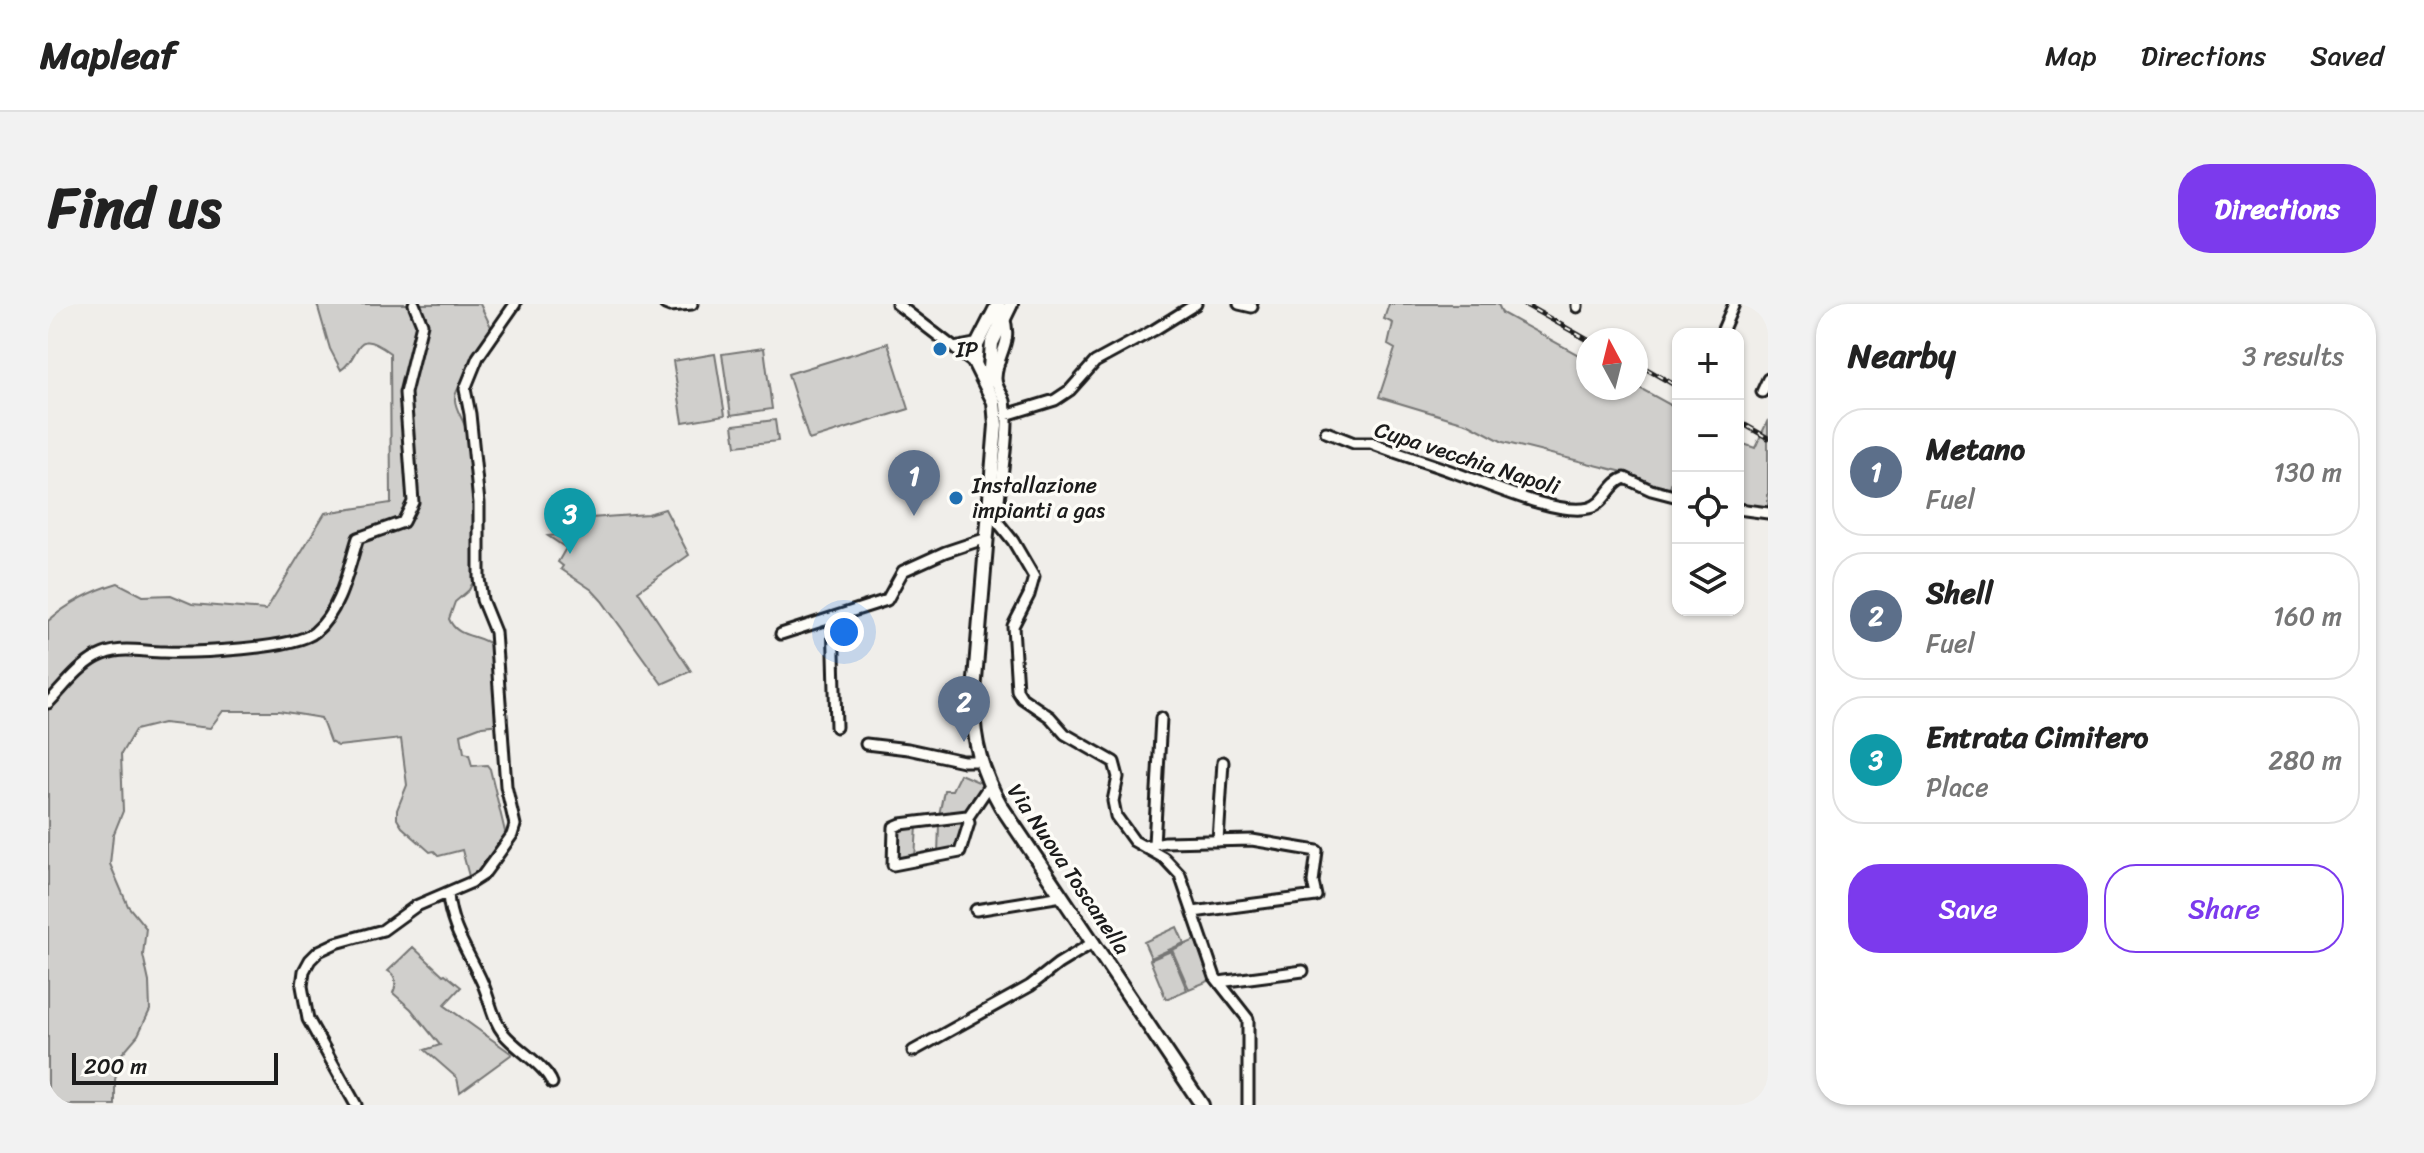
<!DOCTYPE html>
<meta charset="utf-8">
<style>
:root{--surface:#fff;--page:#f2f2f2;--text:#222;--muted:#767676;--line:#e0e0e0;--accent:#7c3aed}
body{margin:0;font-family:Sriracha,sans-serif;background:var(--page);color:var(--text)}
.controls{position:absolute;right:24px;top:24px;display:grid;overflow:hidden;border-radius:16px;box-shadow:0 2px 6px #0004}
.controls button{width:72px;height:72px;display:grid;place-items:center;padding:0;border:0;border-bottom:2px solid var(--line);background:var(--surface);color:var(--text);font:40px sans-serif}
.compass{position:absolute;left:1528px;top:24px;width:72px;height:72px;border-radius:50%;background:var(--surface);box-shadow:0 2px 6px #0004;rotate:353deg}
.scale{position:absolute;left:24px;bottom:20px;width:206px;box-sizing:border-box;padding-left:8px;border:4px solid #1c1c1c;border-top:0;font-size:22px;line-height:28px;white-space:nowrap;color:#1c1c1c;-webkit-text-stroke:6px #fdfcf7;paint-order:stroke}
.you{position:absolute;left:796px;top:328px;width:28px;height:28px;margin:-20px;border:6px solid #fff;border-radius:50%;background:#1a73e8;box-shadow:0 0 0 12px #1a73e833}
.badge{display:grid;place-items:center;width:52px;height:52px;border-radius:50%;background:var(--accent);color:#fff;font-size:26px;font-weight:700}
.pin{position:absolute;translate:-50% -66px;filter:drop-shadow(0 2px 4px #0008)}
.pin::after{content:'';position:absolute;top:42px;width:28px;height:24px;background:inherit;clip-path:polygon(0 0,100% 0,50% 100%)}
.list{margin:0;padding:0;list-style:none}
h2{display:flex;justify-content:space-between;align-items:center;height:104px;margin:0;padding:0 32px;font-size:34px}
h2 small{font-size:26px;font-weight:400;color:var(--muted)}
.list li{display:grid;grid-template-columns:52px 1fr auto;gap:24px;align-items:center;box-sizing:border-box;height:128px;margin:0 16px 16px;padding:0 16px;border:2px solid var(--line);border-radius:32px}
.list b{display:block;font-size:30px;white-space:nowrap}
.list p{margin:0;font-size:26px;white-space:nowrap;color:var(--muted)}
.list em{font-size:26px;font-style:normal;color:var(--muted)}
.actions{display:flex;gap:16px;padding:24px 32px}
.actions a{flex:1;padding:18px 0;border:2px solid var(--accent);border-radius:32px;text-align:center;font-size:28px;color:var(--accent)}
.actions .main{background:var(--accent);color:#fff}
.icon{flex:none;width:44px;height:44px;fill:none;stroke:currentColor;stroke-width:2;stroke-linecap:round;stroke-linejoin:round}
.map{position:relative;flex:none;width:1720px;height:801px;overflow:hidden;border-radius:32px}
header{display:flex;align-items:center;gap:48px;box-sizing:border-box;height:112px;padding:0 40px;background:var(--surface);border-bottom:2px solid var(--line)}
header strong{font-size:38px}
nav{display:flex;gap:44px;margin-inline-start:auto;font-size:28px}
.intro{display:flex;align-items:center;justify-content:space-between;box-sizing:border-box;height:192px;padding:0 48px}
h1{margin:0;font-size:56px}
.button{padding:20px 36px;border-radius:32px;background:var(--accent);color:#fff;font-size:28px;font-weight:700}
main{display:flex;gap:48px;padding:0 48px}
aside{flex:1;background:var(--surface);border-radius:32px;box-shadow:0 2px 6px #0004}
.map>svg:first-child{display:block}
.green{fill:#d0cfcc;stroke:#767674;stroke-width:2}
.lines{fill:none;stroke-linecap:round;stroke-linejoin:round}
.minor-casing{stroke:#1c1c1c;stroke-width:15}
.major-casing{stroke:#1c1c1c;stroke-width:18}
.minor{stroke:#fdfcf7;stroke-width:9}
.major{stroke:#fdfcf7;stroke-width:12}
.rail-casing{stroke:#1c1c1c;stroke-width:5}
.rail{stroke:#fdfcf7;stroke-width:2;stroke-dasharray:6;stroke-linecap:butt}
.poi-dot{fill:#1f6fb2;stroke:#fdfcf7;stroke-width:3}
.labels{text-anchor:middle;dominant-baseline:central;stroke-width:7;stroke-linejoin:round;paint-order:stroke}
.poi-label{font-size:22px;fill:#1c1c1c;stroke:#fdfcf7;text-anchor:start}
.street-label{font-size:22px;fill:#1c1c1c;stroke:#fdfcf7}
</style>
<header>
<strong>Mapleaf</strong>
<nav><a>Map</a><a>Directions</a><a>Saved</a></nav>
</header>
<div class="intro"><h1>Find us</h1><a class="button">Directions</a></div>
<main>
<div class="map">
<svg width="1720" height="801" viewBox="0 0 1720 801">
<rect width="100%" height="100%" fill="#f0eeea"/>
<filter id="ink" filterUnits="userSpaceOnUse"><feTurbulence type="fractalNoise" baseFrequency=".0125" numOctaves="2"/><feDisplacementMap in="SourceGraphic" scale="16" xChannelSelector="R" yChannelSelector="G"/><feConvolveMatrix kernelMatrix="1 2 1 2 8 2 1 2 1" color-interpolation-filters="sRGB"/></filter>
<g filter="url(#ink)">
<path class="green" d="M269,0H432L445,27L415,79C397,96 414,109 419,128C431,175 425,230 425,278L421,286L407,298L401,315C410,336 432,329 446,343L452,420L434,422L413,430L416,449L421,450L424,462L439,461L442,465L458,532L430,570L422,576L414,546L391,552L386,547L382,548L354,523L349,515V506L359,481L353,435L290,442L282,438L273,414L231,407H175L162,424L115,419L87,426L73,450L75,507L65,532L62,560L80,602L98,624L95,651L101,678L102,706L90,731L72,752L67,776V801H0V317C22,298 43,287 70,279L95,292L123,291L144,300L218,306L277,209L343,199L342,49C304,21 315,51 293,66L282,45Z
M1341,0H1450L1454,9L1540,56V84L1588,82L1630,105V158L1621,186L1575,168L1455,138L1421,120L1331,93L1347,45L1340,41L1345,19L1336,15Z
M840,39L861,105L761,136L740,70Z
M716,44L724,105L683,111L674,50Z
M667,50L677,111L635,118L625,57Z
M727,116L730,137L688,142L685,121Z
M1720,116V204L1690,201V138L1707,144Z
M617,205L641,251L590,287L643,367L614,380L554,297L544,286L513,265L515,262L510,258L518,244L500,232L528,229L542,214L600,210Z
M912,470L933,479L935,483L920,508L891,511L896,486H904Z
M919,517L912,545L890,550L891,520Z
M869,522L867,555L848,559L849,524Z
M1129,623L1136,639L1103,654L1096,638Z
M1147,636L1163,676L1141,685L1124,646Z
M365,643L395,671L397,670L413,683L396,701L464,750L412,788L409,774L377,746L392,741L363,705L345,689C349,680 349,672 340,667Z
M1123,647L1139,686L1118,695L1102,656Z"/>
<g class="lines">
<g class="minor-casing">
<path id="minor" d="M617,0L622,2L644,0
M849,0L927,60
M1191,0L1204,3
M1529,3V0
M956,13C965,40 949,49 948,74C948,84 954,88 957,97C958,103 958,110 959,116C959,149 951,184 949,217L965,237L986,273L981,291L965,322L969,386L974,394L1002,413L1017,430L1066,458L1070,473L1065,497L1068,512L1086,537L1116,554L1132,571L1167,673L1200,715V801
M1673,30L1686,0
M1714,88L1720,75
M958,111L1007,96L1022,86L1047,58L1106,26L1148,0
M1278,128L1306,139H1323C1350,150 1378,158 1405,168C1438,179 1508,212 1541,204C1558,200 1561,179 1577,174L1603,186L1630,193
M1690,205L1720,209
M785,313L788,423
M733,330L839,296L855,267L897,248L939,234
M0,399C15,384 30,363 49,353C71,341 93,348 116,348C144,349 248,345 267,328C293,306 300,265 310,234L355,218L365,198L357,89L374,20L366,0
M818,440L860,445L915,457H932
M919,512L921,519L912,548L845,561L846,523L853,520Z
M920,513L941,482
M1170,537L1175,458
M1106,540L1113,414
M1096,542L1117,538L1204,536L1269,547L1265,578L1268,592L1145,608
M400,590C402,623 421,649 434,678C442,695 444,715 456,730C468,745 498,762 504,779
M928,606L1014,592
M1171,678L1255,667
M865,747L982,682L1010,660L1046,638
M308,801L260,715L254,682L256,667L262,656L271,647L288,639L335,626L368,602L424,578L435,571L449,552L464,531L467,521L458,482L447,328L434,296L431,274V199L422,110L417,85L430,53L467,0"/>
</g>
<g class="major-casing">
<path id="major" d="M909,45L929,41
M927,60L946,98L948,121L925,400C925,438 934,469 953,502L1154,801
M927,60L929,41L950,0
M941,77L944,39L963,0"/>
</g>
<use href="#minor" class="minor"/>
<use href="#major" class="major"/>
<g class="rail-casing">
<path id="rail" d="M1476,0L1540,36
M1588,59L1630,83
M1690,117L1720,134"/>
</g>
<use href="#rail" class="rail"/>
</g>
</g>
<g class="poi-dot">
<circle cx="892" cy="45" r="8"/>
<circle cx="908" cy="194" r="8"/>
</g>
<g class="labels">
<g class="poi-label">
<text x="908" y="45">IP</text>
<text x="924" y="181">Installazione<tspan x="924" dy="25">impianti a gas</tspan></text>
</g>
<g class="street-label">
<text transform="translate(1419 154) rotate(18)">Cupa vecchia Napoli</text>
<text transform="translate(1021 565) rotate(56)">Via Nuova Toscanella</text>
</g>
</g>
</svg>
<div class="controls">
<button>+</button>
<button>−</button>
<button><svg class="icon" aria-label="locate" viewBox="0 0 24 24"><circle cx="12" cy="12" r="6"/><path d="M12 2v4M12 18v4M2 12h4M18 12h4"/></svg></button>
<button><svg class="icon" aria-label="layers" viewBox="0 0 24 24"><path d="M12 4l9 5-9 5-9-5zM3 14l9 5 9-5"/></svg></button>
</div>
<svg class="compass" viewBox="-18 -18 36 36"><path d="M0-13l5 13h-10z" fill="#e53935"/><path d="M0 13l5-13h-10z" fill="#767676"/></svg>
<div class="scale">200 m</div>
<div class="you"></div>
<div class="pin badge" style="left:866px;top:212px;background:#5c6f8a">1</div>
<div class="pin badge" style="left:916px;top:438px;background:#5c6f8a">2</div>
<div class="pin badge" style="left:522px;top:250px;background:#0f9aa8">3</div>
</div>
<aside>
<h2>Nearby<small>3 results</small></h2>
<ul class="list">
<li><span class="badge" style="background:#5c6f8a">1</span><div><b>Metano</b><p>Fuel</p></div><em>130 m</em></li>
<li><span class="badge" style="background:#5c6f8a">2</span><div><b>Shell</b><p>Fuel</p></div><em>160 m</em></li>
<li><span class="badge" style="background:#0f9aa8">3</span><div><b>Entrata Cimitero</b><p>Place</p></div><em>280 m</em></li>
</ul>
<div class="actions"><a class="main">Save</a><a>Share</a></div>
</aside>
</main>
